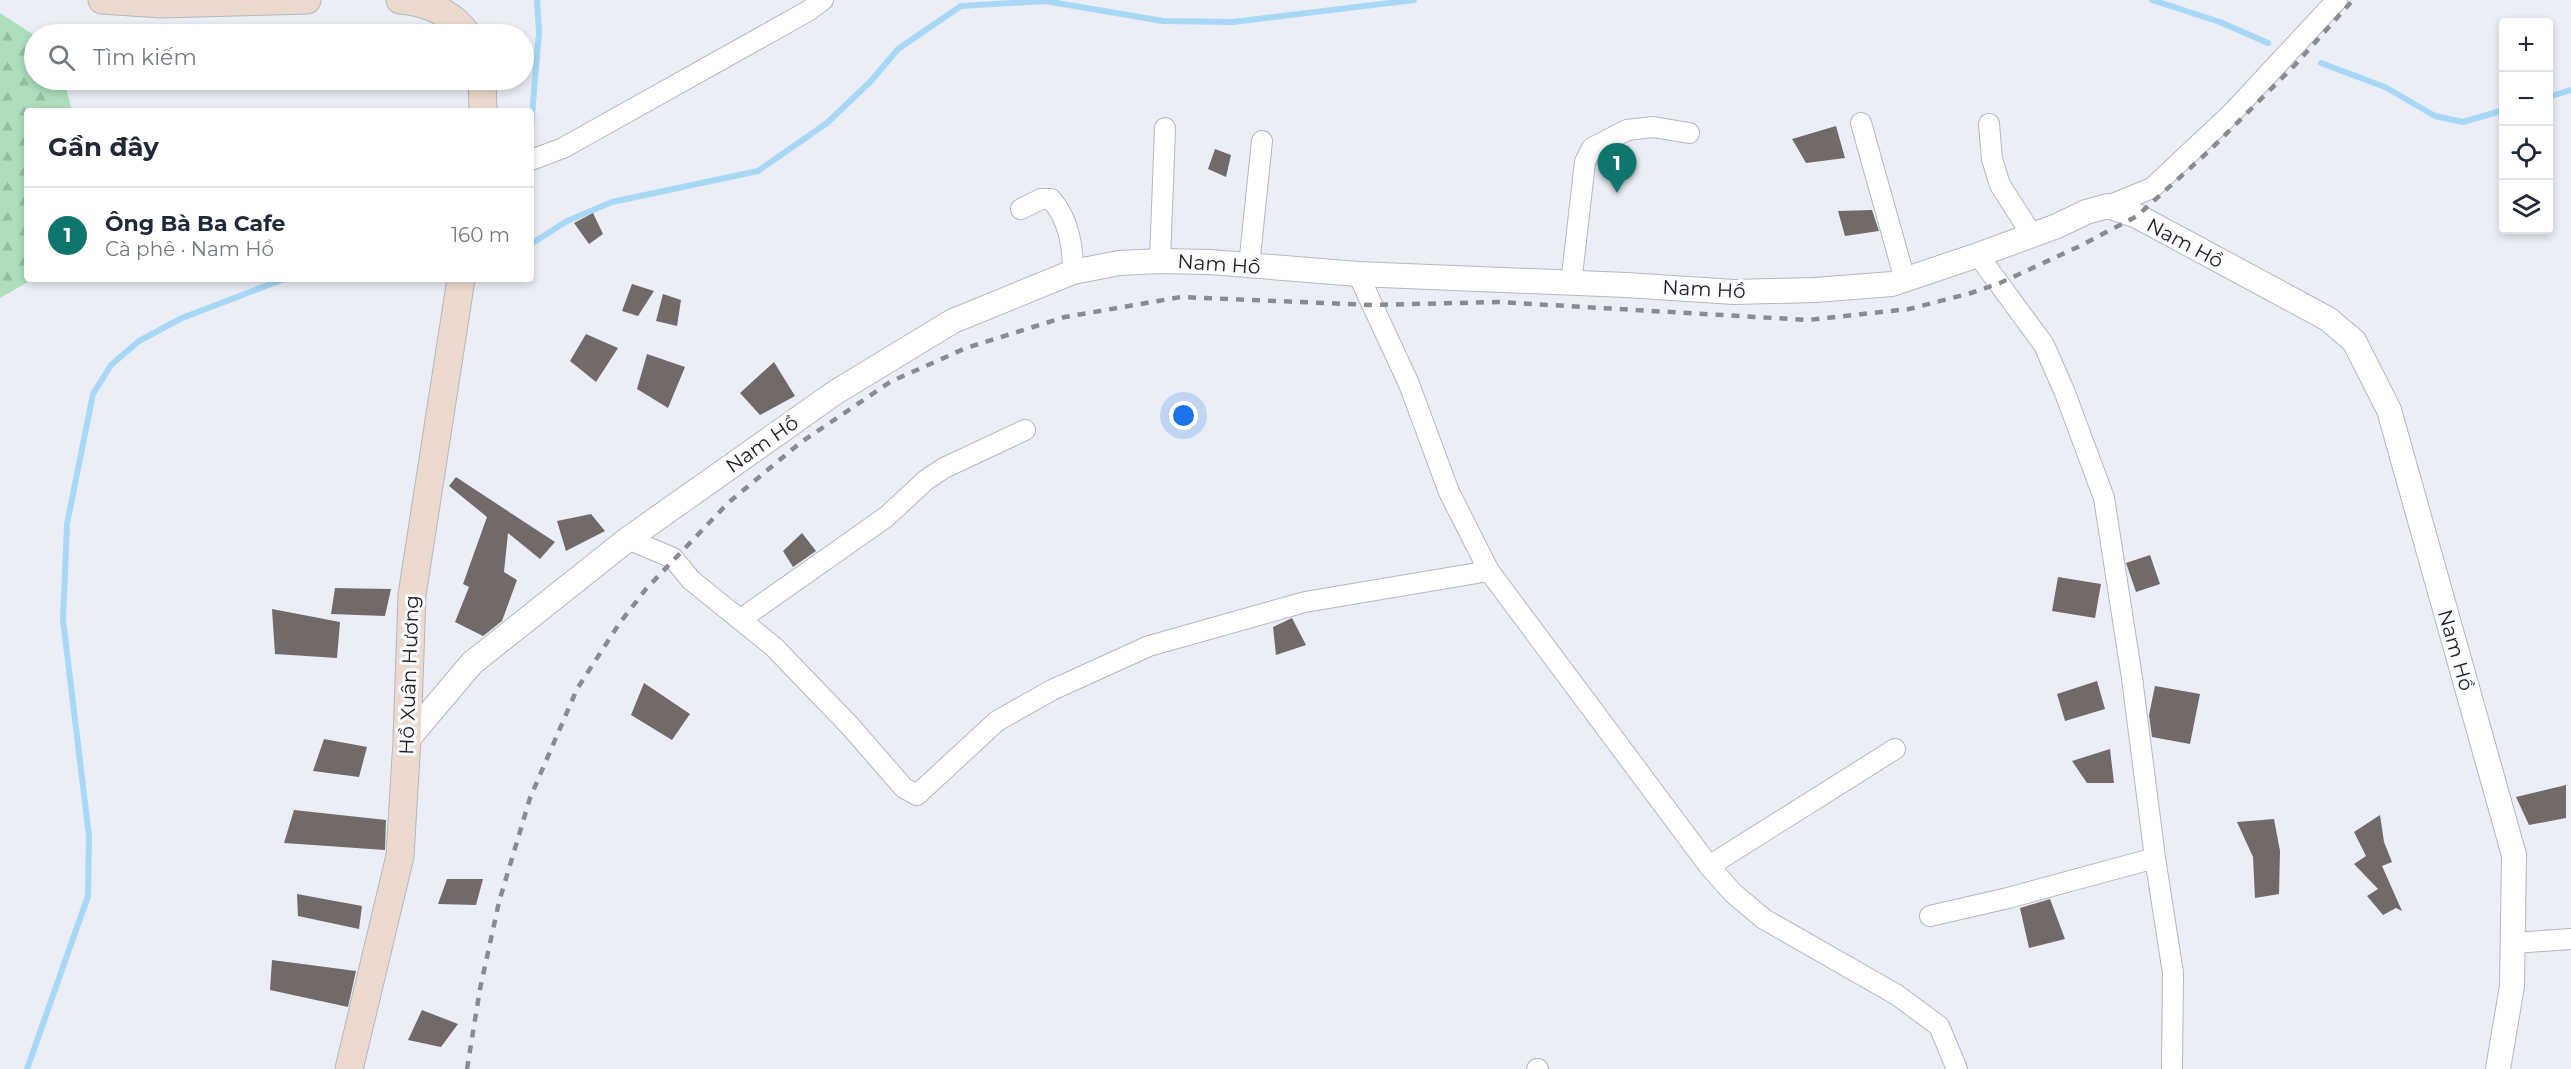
<!DOCTYPE html>
<html lang="vi">
<meta charset="utf-8">
<style>
:root{--surface:#fff;--page:#f6f6f7;--text:#1f2937;--muted:#747a83;--line:#e0e1e3;--accent:#0f766e}
body{margin:0;font-family:Montserrat,sans-serif;background:var(--page);color:var(--text)}
.controls{position:absolute;right:18px;top:18px;display:grid;overflow:hidden;border-radius:6px;box-shadow:0 3px 9px #0003}
.controls button{width:54px;height:54px;display:grid;place-items:center;padding:0;border:0;border-bottom:2px solid var(--line);background:var(--surface);color:var(--text);font:30px sans-serif}
.you{position:absolute;left:1184px;top:416px;width:21px;height:21px;margin:-15px;border:4px solid #fff;border-radius:50%;background:#1a73e8;box-shadow:0 0 0 9px #1a73e833}
.badge{display:grid;place-items:center;width:39px;height:39px;border-radius:50%;background:var(--accent);color:#fff;font-size:20px;font-weight:700}
.pin{position:absolute;translate:-50% -50px;filter:drop-shadow(0 2px 3px #0008)}
.pin::after{content:'';position:absolute;top:32px;width:21px;height:18px;background:inherit;clip-path:polygon(0 0,100% 0,50% 100%)}
.list{margin:0;padding:0;list-style:none}
h2{display:flex;justify-content:space-between;align-items:center;height:78px;margin:0;padding:0 24px;font-size:26px}
h2 small{font-size:20px;font-weight:400;color:var(--muted)}
.list li{display:grid;grid-template-columns:39px 1fr auto;gap:18px;align-items:center;box-sizing:border-box;height:96px;padding:0 24px;border-top:2px solid var(--line)}
.list b{display:block;font-size:22px;white-space:nowrap}
.list p{margin:0;font-size:20px;white-space:nowrap;color:var(--muted)}
.list em{font-size:20px;font-style:normal;color:var(--muted)}
.icon{flex:none;width:33px;height:33px;fill:none;stroke:currentColor;stroke-width:2;stroke-linecap:round;stroke-linejoin:round}
.map{position:relative;flex:none;width:2571px;height:1069px;overflow:hidden}
.search{position:absolute;background:var(--surface);box-shadow:0 3px 9px #0003;left:24px;top:24px;width:510px;height:66px;display:flex;align-items:center;gap:15px;box-sizing:border-box;padding:0 21px;border-radius:33px;color:var(--muted);font-size:22px}
.panel{position:absolute;background:var(--surface);box-shadow:0 3px 9px #0003;left:24px;top:108px;width:510px;height:174px;border-radius:6px}
.map>svg:first-child{display:block}
.forest{fill:url(#forest-firs)}
.lines{fill:none;stroke-linecap:round;stroke-linejoin:round}
.stream{stroke:#a8d8f6;stroke-width:6}
.building{fill:#726a68}
.minor-casing{stroke:#b4b7be;stroke-width:22}
.tertiary-casing{stroke:#b4b7be;stroke-width:26}
.secondary-casing{stroke:#b4b7be;stroke-width:29}
.minor{stroke:#fff;stroke-width:20}
.tertiary{stroke:#fff;stroke-width:24}
.secondary{stroke:#ecdacf;stroke-width:27}
.rail{stroke:#898b90;stroke-width:4.5;stroke-dasharray:8 8;stroke-linecap:butt}
.labels{text-anchor:middle;dominant-baseline:central;stroke-width:6;stroke-linejoin:round;paint-order:stroke}
.street-label{font-size:20px;fill:#212224;stroke:#fafcff}
</style>
<div class="map">
<svg width="2571" height="1069" viewBox="0 0 2571 1069">
<defs>
<pattern id="forest-firs" width="22" height="20" patternUnits="userSpaceOnUse" patternTransform="scale(1.5)"><rect width="22" height="20" fill="#addfbd"/><path d="M5 1l3.5 6h-7zM16 11l3.5 6h-7z" fill="#95bfa2"/></pattern>
</defs>
<rect width="100%" height="100%" fill="#ebeef6"/>
<path class="forest" d="M0,13L34,35V80H64L72,111H27V279H33L0,298Z"/>
<g class="lines">
<path class="stream" d="M2152,0L2220,22L2268,43
M2321,63L2385,87L2435,116L2463,122L2504,110
M2548,97L2571,90
M531,127L539,32L537,0
M531,244L567,221L612,202L758,171L827,123L871,81L898,49L961,6L1045,1L1163,21L1233,22L1414,0
M27,1069L88,896L89,836L63,620L67,524L93,394L111,365L139,341L182,318L284,279"/>
</g>
<path class="building" d="M1836,126L1845,158L1806,163L1792,139Z
M1215,149L1231,155L1226,177L1208,169Z
M1872,210L1879,231L1845,236L1838,211Z
M593,213L603,234L589,244L574,223Z
M632,284L654,291L638,316L622,311Z
M663,294L681,300L677,326L656,321Z
M586,334L618,348L596,382L570,361Z
M647,354L685,367L668,408L637,389Z
M774,362L795,396L760,415L740,393Z
M456,477L555,542L540,559L508,533L504,572L517,580L502,621L483,636L455,622L469,587L463,584L487,517L449,486Z
M591,514L605,531L566,551L557,521Z
M802,533L816,551L793,567L783,551Z
M2150,555L2160,584L2136,592L2126,563Z
M2058,577L2101,584L2095,618L2052,611Z
M335,588L391,589L385,616L331,614Z
M272,609L340,622L337,658L275,654Z
M1292,618L1306,645L1276,655L1273,627Z
M2097,681L2105,709L2065,721L2057,694Z
M644,683L690,714L672,740L631,715Z
M2155,686L2200,694L2190,744L2152,737L2149,715Z
M324,739L367,747L359,777L313,771Z
M2110,749L2114,783H2087L2072,761Z
M2566,785V818L2529,825L2516,797Z
M294,810L386,820L385,850L284,843Z
M2380,815L2384,842L2392,862L2382,866L2402,911L2396,908L2383,915L2367,896L2378,889L2354,864L2366,856L2354,832Z
M2274,819L2280,851L2279,894L2255,898L2253,857L2237,822Z
M447,879H483L476,905L438,904Z
M297,894L362,906L359,929L298,916Z
M2050,899L2065,939L2029,948L2020,908Z
M272,960L356,971L348,1007L270,990Z
M422,1010L458,1024L441,1047L408,1040Z"/>
<g class="lines">
<g class="minor-casing">
<path id="minor" d="M1861,123L1905,280
M1989,124L1992,159L2000,185L2032,235
M531,160L563,148L808,11L823,0
M2108,206L2152,188L2232,113L2337,0
M1021,209L1041,199H1051C1069,220 1073,246 1073,272
M1978,255L2044,345L2065,393L2104,498L2132,678L2155,858L2173,973L2172,1069
M1160,261L1165,128
M1249,266L1262,141
M1358,274L1409,384L1449,492L1489,571L1709,866L1733,893L1764,919L1897,995L1939,1026L1957,1069
M1571,284L1585,162L1592,148L1627,130L1653,127L1689,133
M628,539L673,558L691,580L774,647L850,726L904,788L917,795L997,721L1052,690L1149,646L1305,602L1489,571
M741,619L886,517L926,480L944,468L1025,430
M1709,866L1895,749
M1930,916L2008,898L2155,858
M2513,943L2571,939
M1537,1069H1538"/>
</g>
<g class="tertiary-casing">
<path id="tertiary" d="M407,740L472,663L628,539L836,392L953,321L1073,272L1119,263L1160,261L1210,262L1358,274L1626,285L1734,292L1815,290L1892,284L1978,255L2057,226L2086,212L2108,206L2137,216L2328,319L2354,341L2389,410L2514,855L2512,986L2498,1069"/>
</g>
<g class="secondary-casing">
<path id="secondary" d="M102,0L161,4L307,0
M400,0C425,2 452,12 467,34
M482,80L483,111
M349,1069L400,856L407,740L412,595L461,279"/>
</g>
<use href="#minor" class="minor"/>
<use href="#tertiary" class="tertiary"/>
<use href="#secondary" class="secondary"/>
<path class="rail" d="M467,1069L480,989L499,902L530,798L577,689L619,624L646,589L728,503L800,443L890,382L966,348L1065,317L1181,297L1372,305L1498,302L1808,320L1909,309L1971,293L2000,283L2080,246L2137,216L2209,151L2295,65L2353,0"/>
</g>
<g class="labels">
<g class="street-label">
<text transform="translate(2185 243) rotate(28)">Nam Hồ</text>
<text transform="translate(1219 264) rotate(4)">Nam Hồ</text>
<text transform="translate(1704 289) rotate(3)">Nam Hồ</text>
<text transform="translate(762 444) rotate(-35)">Nam Hồ</text>
<text transform="translate(2456 650) rotate(74)">Nam Hồ</text>
<text transform="translate(409 675) rotate(-88)">Hồ Xuân Hương</text>
</g>
</g>
</svg>
<div class="controls">
<button>+</button>
<button>−</button>
<button><svg class="icon" aria-label="locate" viewBox="0 0 24 24"><circle cx="12" cy="12" r="6"/><path d="M12 2v4M12 18v4M2 12h4M18 12h4"/></svg></button>
<button><svg class="icon" aria-label="layers" viewBox="0 0 24 24"><path d="M12 4l9 5-9 5-9-5zM3 14l9 5 9-5"/></svg></button>
</div>
<div class="you"></div>
<div class="pin badge" style="left:1617px;top:193px">1</div>
<div class="search"><svg class="icon" aria-label="search" viewBox="0 0 24 24"><circle cx="10" cy="10" r="6"/><path d="M15 15l6 6"/></svg>Tìm kiếm</div>
<section class="panel">
<h2>Gần đây<small></small></h2>
<ul class="list">
<li><span class="badge">1</span><div><b>Ông Bà Ba Cafe</b><p>Cà phê · Nam Hồ</p></div><em>160 m</em></li>
</ul>
</section>
</div>
